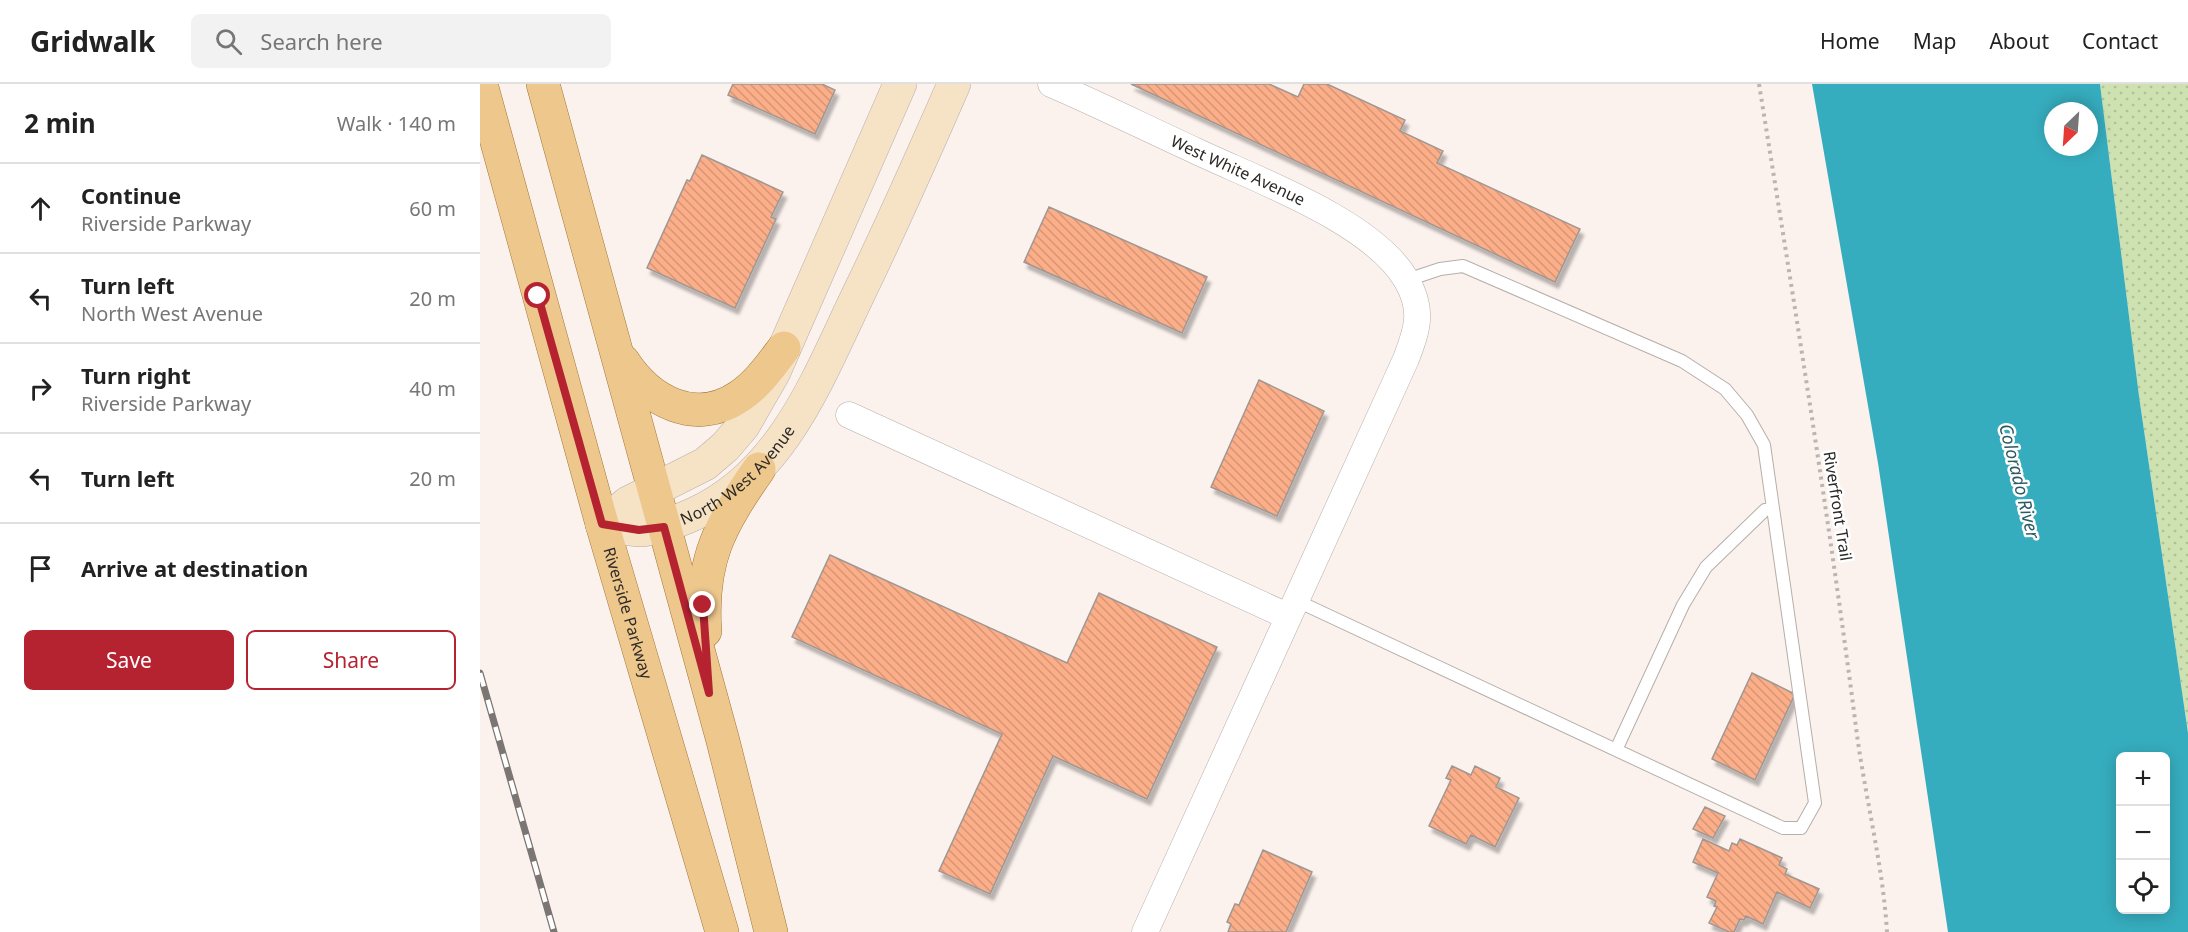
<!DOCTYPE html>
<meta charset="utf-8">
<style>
:root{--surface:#fff;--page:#f2f2f2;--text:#222;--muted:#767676;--line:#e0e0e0;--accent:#b52331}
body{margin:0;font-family:"Noto Sans",sans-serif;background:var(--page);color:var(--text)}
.controls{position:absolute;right:18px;bottom:18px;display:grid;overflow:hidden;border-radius:9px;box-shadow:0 3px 15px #0003}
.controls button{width:54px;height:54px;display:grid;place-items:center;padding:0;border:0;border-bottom:2px solid var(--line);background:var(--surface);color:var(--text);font:30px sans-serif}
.compass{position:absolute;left:1564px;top:18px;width:54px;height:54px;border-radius:50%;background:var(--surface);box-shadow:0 3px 15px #0003;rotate:205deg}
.stop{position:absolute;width:18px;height:18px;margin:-14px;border:4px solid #b52331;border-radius:50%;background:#fff}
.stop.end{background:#b52331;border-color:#fff;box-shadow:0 2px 6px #0008}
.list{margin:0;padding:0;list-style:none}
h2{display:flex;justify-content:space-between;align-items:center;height:78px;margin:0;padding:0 24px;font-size:26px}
h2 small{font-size:20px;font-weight:400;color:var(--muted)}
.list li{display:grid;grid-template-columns:39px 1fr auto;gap:18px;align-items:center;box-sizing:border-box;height:90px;padding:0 24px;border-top:2px solid var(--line)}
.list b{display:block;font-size:22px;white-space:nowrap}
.list p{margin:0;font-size:20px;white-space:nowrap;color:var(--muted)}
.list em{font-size:20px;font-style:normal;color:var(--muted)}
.actions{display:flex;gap:12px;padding:18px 24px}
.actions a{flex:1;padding:14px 0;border:2px solid var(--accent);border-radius:9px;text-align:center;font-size:21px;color:var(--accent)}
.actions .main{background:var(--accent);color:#fff}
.icon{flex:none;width:33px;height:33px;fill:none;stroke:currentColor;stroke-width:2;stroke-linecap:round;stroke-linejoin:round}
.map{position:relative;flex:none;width:1708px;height:848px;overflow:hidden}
header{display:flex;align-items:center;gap:36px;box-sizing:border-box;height:84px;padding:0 30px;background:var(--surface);border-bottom:2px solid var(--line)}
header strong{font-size:28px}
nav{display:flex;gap:33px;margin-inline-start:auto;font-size:21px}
.search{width:420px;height:54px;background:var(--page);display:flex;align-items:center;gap:15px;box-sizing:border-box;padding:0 21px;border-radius:9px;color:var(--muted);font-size:22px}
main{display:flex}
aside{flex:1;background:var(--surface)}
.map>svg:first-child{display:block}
.grass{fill:url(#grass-dots)}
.water{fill:#36adbe;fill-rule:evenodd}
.building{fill:url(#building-back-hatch);stroke:#9f9794;stroke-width:1.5;filter:url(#shadow)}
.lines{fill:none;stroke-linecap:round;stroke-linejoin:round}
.lane-casing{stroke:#b6aeaa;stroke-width:14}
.street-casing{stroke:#b6aeaa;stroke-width:27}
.secondary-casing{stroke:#b6aeaa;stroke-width:34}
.primary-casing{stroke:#a27737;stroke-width:34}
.path{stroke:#bbb4b1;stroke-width:4;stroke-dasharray:3 4.5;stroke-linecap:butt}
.lane{stroke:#fff;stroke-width:12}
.street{stroke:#fff;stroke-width:26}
.secondary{stroke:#f6e3c6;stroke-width:33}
.primary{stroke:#edc78c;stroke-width:33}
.rail-casing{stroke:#7b7673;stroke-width:7}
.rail{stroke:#fff;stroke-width:4.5;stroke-dasharray:14;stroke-linecap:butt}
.route{stroke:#b52331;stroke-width:8}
.labels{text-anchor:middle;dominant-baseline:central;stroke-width:5;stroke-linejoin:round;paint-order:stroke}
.street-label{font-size:16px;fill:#2c2927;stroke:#fff}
.water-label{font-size:18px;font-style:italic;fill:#2a5a62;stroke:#fff}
</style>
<header>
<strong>Gridwalk</strong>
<div class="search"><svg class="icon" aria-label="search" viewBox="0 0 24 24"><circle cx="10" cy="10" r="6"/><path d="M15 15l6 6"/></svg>Search here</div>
<nav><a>Home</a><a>Map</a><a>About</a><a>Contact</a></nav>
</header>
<main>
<aside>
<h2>2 min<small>Walk · 140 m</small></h2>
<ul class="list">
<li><svg class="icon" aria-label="ahead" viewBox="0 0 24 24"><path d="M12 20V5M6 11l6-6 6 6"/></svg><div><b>Continue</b><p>Riverside Parkway</p></div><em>60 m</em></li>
<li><svg class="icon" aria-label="left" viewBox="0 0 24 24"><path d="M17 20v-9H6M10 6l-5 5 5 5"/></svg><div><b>Turn left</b><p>North West Avenue</p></div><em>20 m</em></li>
<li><svg class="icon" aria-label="right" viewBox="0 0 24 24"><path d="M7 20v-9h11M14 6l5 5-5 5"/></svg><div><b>Turn right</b><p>Riverside Parkway</p></div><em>40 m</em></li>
<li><svg class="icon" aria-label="left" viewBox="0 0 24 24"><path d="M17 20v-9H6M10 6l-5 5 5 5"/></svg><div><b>Turn left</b></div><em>20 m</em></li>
<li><svg class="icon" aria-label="arrive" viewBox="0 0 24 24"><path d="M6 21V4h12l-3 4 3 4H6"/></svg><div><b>Arrive at destination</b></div></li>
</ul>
<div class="actions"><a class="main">Save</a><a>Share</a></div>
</aside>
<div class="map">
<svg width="1708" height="848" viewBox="0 0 1708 848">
<defs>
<pattern id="grass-dots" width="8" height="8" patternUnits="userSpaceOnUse" patternTransform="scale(1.5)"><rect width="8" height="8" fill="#cee1b0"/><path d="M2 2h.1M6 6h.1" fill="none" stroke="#b1c197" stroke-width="1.8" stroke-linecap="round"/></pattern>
<pattern id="building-back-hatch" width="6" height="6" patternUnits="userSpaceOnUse" patternTransform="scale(1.5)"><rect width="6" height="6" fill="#fbae88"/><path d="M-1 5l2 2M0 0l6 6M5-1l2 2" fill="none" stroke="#d79675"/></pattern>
<filter id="shadow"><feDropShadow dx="3.5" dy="6" stdDeviation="1.5" flood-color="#0004"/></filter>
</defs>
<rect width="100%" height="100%" fill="#fbf2ee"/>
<path class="grass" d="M1620,0H1708V649L1659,312Z"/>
<path class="water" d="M1332,0H1620L1659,312L1708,649V848H1468L1398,379ZM1573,27H1609V63H1573ZM1640,672H1686V826H1640Z"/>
<path class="building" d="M253,0H342L355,6L335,50L248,11Z
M651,0H789L818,13L824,0H847L925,36L920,47L963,67L957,79L1100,145L1075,198Z
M222,71L303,108L291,133L296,135L255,224L167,184L207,96L210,97Z
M569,123L727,193L702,249L544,178Z
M779,296L844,327L797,432L731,403Z
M350,471L587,579L619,509L737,563L667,715L573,672L510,810L459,787L522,650L312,553Z
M1272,589L1315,610L1275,696L1232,675Z
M972,682L991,691L995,682L1020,694L1016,703L1039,714L1015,763L991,751L986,760L949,742L971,696L966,694Z
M1225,723L1245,732L1233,754L1213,745Z
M1223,755L1249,767L1252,759L1257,761L1260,755L1302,774L1299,781L1307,785L1305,790L1339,805L1330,824L1297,808L1283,840L1266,832L1264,836L1260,835L1254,848H1249L1229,839L1237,823L1234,822L1236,817L1227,813L1238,789L1213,778Z
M783,766L832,788L806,848H748L751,840L747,838L755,820L759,821Z"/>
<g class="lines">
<g class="lane-casing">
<path id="lane" d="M815,516L1303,744H1321L1335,719L1284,361L1267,331L1245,305L1202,277L983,182L960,185L927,196
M1136,666L1203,521L1226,483L1285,426L1293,425"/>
</g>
<g class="street-casing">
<g id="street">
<path id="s1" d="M571,0C620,21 668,45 716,67C777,96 894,138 927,197C944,227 937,246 926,275L665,848"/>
<path d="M369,331L807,532"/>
</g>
</g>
<g class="secondary-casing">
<g id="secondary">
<path id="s2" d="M122,440C134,442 149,446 162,446C181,444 196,438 214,430C303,390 338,294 378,211C412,141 443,71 474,0"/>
<path d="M122,440L148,419L225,380L245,363L263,342L294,288L420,0"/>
</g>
</g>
<g class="primary-casing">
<g id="primary">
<path id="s3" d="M1,0L122,440L242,848"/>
<path d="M63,0L243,657L291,848"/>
<path d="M143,277C169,317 215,343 260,312C278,300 291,281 304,264"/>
<path d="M225,547C220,476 240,441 279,385"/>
</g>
</g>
<path class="path" d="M1279,0C1314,217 1349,433 1377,651C1386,717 1403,782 1407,848"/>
<use href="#lane" class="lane"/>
<use href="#street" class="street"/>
<use href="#secondary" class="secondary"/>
<use href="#primary" class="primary"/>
<g class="rail-casing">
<path id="rail" d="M0,589L74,848"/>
</g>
<use href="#rail" class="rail"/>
</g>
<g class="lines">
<path class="route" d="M58,212L122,440L159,446L184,443L229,609L223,521"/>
</g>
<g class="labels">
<g class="street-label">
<text stroke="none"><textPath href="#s1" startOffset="206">West White Avenue</textPath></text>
<text stroke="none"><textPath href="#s2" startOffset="154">North West Avenue</textPath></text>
<text transform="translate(1358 422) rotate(81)">Riverfront Trail</text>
<text stroke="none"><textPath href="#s3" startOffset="549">Riverside Parkway</textPath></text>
</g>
<g class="water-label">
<text transform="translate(1540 397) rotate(76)">Colorado River</text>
</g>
</g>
</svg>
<div class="controls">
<button>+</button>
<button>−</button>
<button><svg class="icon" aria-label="locate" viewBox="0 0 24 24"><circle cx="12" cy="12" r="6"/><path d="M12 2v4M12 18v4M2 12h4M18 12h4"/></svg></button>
</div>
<svg class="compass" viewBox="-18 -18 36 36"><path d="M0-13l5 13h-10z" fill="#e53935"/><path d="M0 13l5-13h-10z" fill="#767676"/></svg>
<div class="stop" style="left:58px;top:212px"></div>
<div class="stop end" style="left:223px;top:521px"></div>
</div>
</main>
